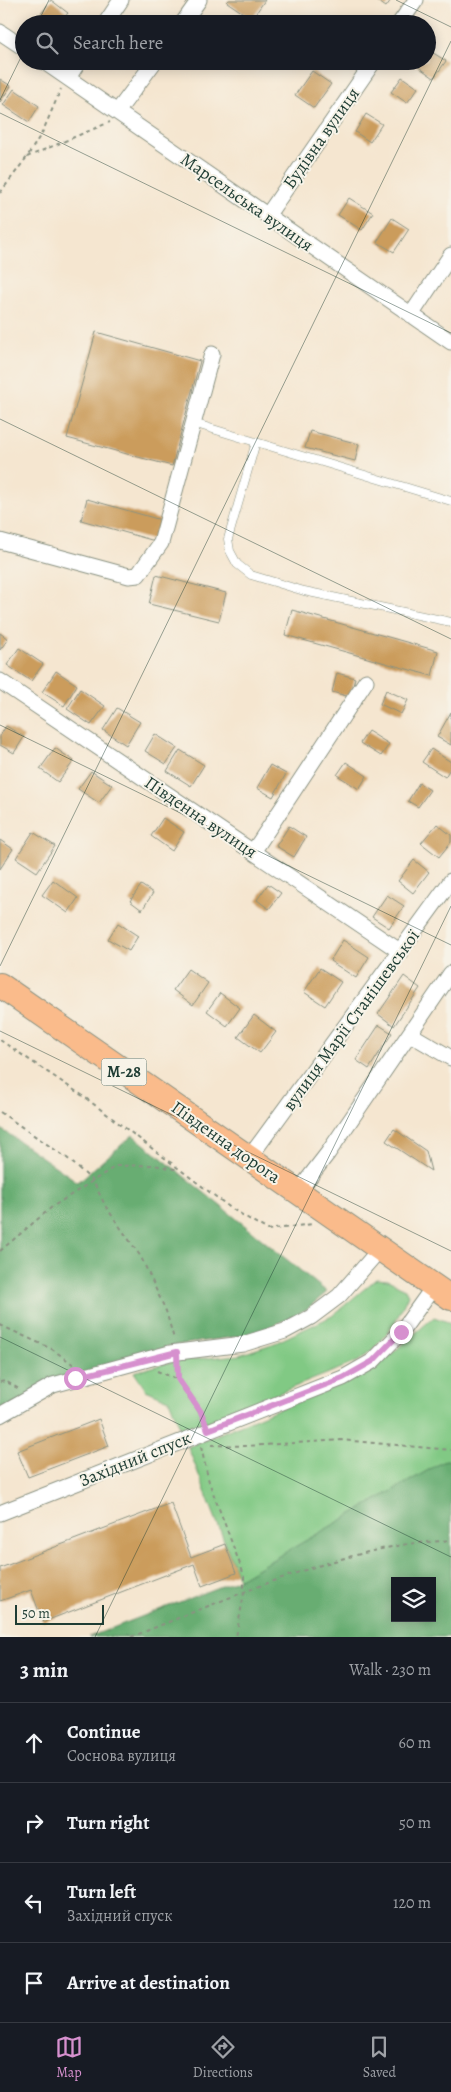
<!DOCTYPE html>
<meta charset="utf-8">
<style>
:root{--surface:#171b24;--page:#242831;--text:#f1f3f6;--muted:#9ea1a6;--line:#363941;--accent:#d690ce}
body{margin:0;font-family:Alegreya,serif;background:var(--page);color:var(--text)}
.controls{position:absolute;right:15px;bottom:15px;display:grid;overflow:hidden;border-radius:0px;box-shadow:0 2px 12px #0003}
.controls button{width:45px;height:45px;display:grid;place-items:center;padding:0;border:0;border-bottom:1px solid var(--line);background:var(--surface);color:var(--text);font:25px sans-serif}
.scale{position:absolute;left:15px;bottom:12px;width:89px;box-sizing:border-box;padding-left:5px;border:2px solid #1f3d34;border-top:0;font-size:14px;line-height:18px;white-space:nowrap;color:#1f3d34;-webkit-text-stroke:4px #f7f3e8;paint-order:stroke}
.stop{position:absolute;width:15px;height:15px;margin:-11px;border:4px solid #d690ce;border-radius:50%;background:#fff}
.stop.end{background:#d690ce;border-color:#fff;box-shadow:0 1px 5px #0008}
.list{margin:0;padding:0;list-style:none}
h2{display:flex;justify-content:space-between;align-items:center;height:65px;margin:0;padding:0 20px;font-size:21px}
h2 small{font-size:16px;font-weight:400;color:var(--muted)}
.list li{display:grid;grid-template-columns:32px 1fr auto;gap:15px;align-items:center;box-sizing:border-box;height:80px;padding:0 20px;border-top:1px solid var(--line)}
.list b{display:block;font-size:19px;white-space:nowrap}
.list p{margin:0;font-size:16px;white-space:nowrap;color:var(--muted)}
.list em{font-size:16px;font-style:normal;color:var(--muted)}
.icon{flex:none;width:28px;height:28px;fill:none;stroke:currentColor;stroke-width:2;stroke-linecap:round;stroke-linejoin:round}
.map{position:relative;flex:none;width:451px;height:1637px;overflow:hidden}
.search{position:absolute;background:var(--surface);box-shadow:0 2px 12px #0003;left:15px;right:15px;top:15px;height:55px;display:flex;align-items:center;gap:12px;box-sizing:border-box;padding:0 18px;border-radius:28px;color:var(--muted);font-size:19px}
.sheet{height:385px;background:var(--surface)}
nav{display:flex;justify-content:space-around;align-items:center;box-sizing:border-box;height:70px;border-top:1px solid var(--line);background:var(--surface);font-size:14px;color:var(--muted)}
nav a{display:grid;justify-items:center;gap:2px}
nav .on{color:var(--accent)}
.map>svg:first-child{display:block}
.green{fill:#81c984;stroke:#50835c}
.forest{fill:#68ad72;stroke:#447553;fill-rule:evenodd}
.building{fill:#cb9c5c}
.lines{fill:none;stroke-linecap:round;stroke-linejoin:round}
.service-casing{stroke:#8a9282;stroke-width:9}
.minor-casing{stroke:#8a9282;stroke-width:17}
.trunk-casing{stroke:#8a9282;stroke-width:26}
.path{stroke:#8a9282;stroke-width:2;stroke-dasharray:4 4;stroke-linecap:butt}
.service{stroke:#fff;stroke-width:8}
.minor{stroke:#fff;stroke-width:15}
.trunk{stroke:#fabb8b;stroke-width:24}
.route{stroke:#d690ce;stroke-width:6}
.ticks{fill:none;stroke:#1f3d34;stroke-width:1;stroke-opacity:0.45}
.labels{text-anchor:middle;dominant-baseline:central;stroke-width:4;stroke-linejoin:round;paint-order:stroke}
.shield{fill:#f7f3e8;stroke:#60746a;stroke-width:1}
.shield-label{font-size:16px;font-weight:bold;fill:#1f3d34}
.street-label{font-size:18px;fill:#1f3d34;stroke:#f7f3e8}
</style>
<div class="map">
<svg width="451" height="1637" viewBox="0 0 451 1637">
<rect width="100%" height="100%" fill="#f7f3e8"/>
<filter id="ink" filterUnits="userSpaceOnUse"><feTurbulence type="fractalNoise" baseFrequency=".02" numOctaves="2"/><feDisplacementMap in="SourceGraphic" scale="10" xChannelSelector="R" yChannelSelector="G"/><feConvolveMatrix kernelMatrix="1 2 1 2 8 2 1 2 1" color-interpolation-filters="sRGB"/></filter>
<filter id="wash" filterUnits="userSpaceOnUse"><feTurbulence type="fractalNoise" baseFrequency=".0096" numOctaves="4" result="noise"/><feDisplacementMap in="SourceGraphic" scale="20" xChannelSelector="R" yChannelSelector="G"/><feGaussianBlur stdDeviation="1.12" result="paint"/><feColorMatrix in="noise" values="0 0 0 0 0 0 0 0 0 0 0 0 0 0 0 0 0 1.4 0 .05"/><feComposite in="paint" operator="in"/></filter>
<g filter="url(#wash)">
<rect width="100%" height="100%" fill="#f5e6d0"/>
<path class="green" d="M376,1279L388,1280L405,1289L408,1295C394,1327 386,1339 359,1361L182,1432L169,1400L146,1390L134,1372L175,1361L239,1355L275,1343L332,1316Z
M434,1317L451,1323V1461L446,1460L239,1579L188,1447L375,1368Z"/>
<path class="forest" d="M0,1128L78,1182L133,1135L327,1292L307,1309L256,1334L169,1346L0,1410Z
M446,1460L451,1461V1637H89L239,1579ZM395,1581H432V1618H395Z"/>
<g id="blocks">
<path class="building" d="M51,0L68,13L59,24H37L35,22Z
M229,0H265L252,19L227,2Z
M376,0H391L386,7Z
M427,49L446,61L434,78L413,63L415,61H427Z
M312,71L331,84L314,108L295,95Z
M402,77L418,88L407,103L391,92Z
M0,79L11,86L0,102Z
M14,89L39,106L29,122L3,105Z
M366,114L382,124L370,142L355,132Z
M349,198L373,213L362,230L338,215Z
M392,218L409,229L394,252L377,242Z
M96,332L200,361L172,466L67,438Z
M310,431L359,444L355,461L305,448Z
M87,499L161,520L155,541L81,520Z
M156,575L226,593L219,621L149,604Z
M292,610L438,651L432,676L285,635Z
M0,633L8,639L0,650Z
M19,648L43,664L31,681L7,665Z
M56,671L77,685L64,706L42,692Z
M337,673L355,678L350,697L332,692Z
M80,689L105,706L91,725L67,709Z
M386,690L408,700L401,714L380,704Z
M117,708L140,722L126,745L103,730Z
M451,712V745L437,737Z
M6,726L24,737L14,753L0,745V736Z
M368,731L389,744L381,756L360,743Z
M155,734L177,748L166,764L145,751Z
M55,748L74,761L58,782L40,769Z
M431,749L451,762V767L445,777L422,762Z
M180,750L204,765L191,786L167,771Z
M346,762L367,776L359,789L337,775Z
M270,765L286,774L273,797L257,788Z
M91,771L112,785L99,803L78,789Z
M419,783L430,790L418,807L408,801Z
M163,818L184,832L172,851L151,836Z
M437,824L451,835V842L439,857L421,843Z
M289,826L306,837L294,857L276,846Z
M33,832L55,846L37,872L16,858Z
M0,840L13,849L0,869Z
M414,860L429,872L413,893L398,881Z
M53,880L78,898L68,913L42,895Z
M268,884L281,893L269,909L257,900Z
M141,885L153,893L142,910L130,901Z
M387,895L404,906L389,928L372,917Z
M118,923L138,936L129,951L108,939Z
M343,940L369,957L356,978L330,961Z
M320,968L341,982L325,1006L304,992Z
M188,969L208,983L193,1005L173,990Z
M404,976L420,988L394,1026L378,1014Z
M220,993L240,1008L227,1026L207,1011Z
M254,1015L276,1032L260,1053L238,1037Z
M379,1025L392,1033L369,1069L356,1060Z
M394,1129L426,1151L431,1171L386,1141Z
M99,1419L109,1446L28,1477L17,1451Z
M171,1503L191,1557L225,1544L236,1573L202,1586L194,1564L43,1622L31,1590L0,1601V1568Z"/>
</g>
</g>
<g filter="url(#ink)">
<use href="#blocks" fill-opacity="0" stroke="#8a9282" stroke-width="1"/>
<g class="lines">
<g class="service-casing">
<path id="service" d="M193,423L451,501
M256,442L228,539L230,551L237,564L251,575L304,591L451,622"/>
</g>
<g class="minor-casing">
<path id="minor" d="M105,24L121,0
M182,24L199,0
M399,24L416,0
M0,32L24,48
M43,61L451,342
M68,78L79,61
M117,112L155,61
M267,216L374,61
M411,315L451,255
M0,541L129,576L138,575L161,543L212,354
M0,681L401,952
M253,852L366,681
M410,1034L451,1058
M249,1158L451,881
M298,1192L328,1153L451,973
M0,1415L53,1385L170,1353L243,1344L285,1331L311,1317L339,1296L380,1249
M0,1513L343,1378L373,1361L401,1332L434,1286"/>
</g>
<g class="trunk-casing">
<path id="trunk" d="M0,985L451,1298"/>
</g>
<path class="path" d="M27,157L110,122
M0,193L27,157L43,131L61,89
M0,1040L83,1096L232,1209L268,1230L312,1224
M0,1112L67,1158L93,1181L106,1207L141,1257L166,1311L174,1339
M0,1251L52,1207L116,1166L154,1165L179,1170
M0,1325L52,1349L74,1365
M177,1366V1379L204,1418
M157,1371L177,1379
M0,1382L5,1381L19,1389
M211,1445L245,1446L341,1440L451,1450
M201,1447L209,1482L244,1575V1593L236,1637
M131,1637C218,1603 310,1561 402,1545C418,1542 435,1542 451,1540"/>
<use href="#service" class="service"/>
<use href="#minor" class="minor"/>
<use href="#trunk" class="trunk"/>
</g>
</g>
<g class="lines" filter="url(#ink)">
<path class="route" d="M75,1378L177,1352L178,1379L201,1412L208,1430L343,1378L373,1361L401,1332"/>
</g>
<path class="ticks" d="M396,0L451,27M37,24L49,0M0,100L24,51M0,113L451,333M0,419L451,639M0,725L451,945M0,966L451,41M0,1031L451,1251M0,1337L451,1557M95,1637L451,906"/>
<g class="labels">
<rect class="shield" x="101.5" y="1058.5" width="45" height="27" rx="4"/>
<g class="shield-label">
<text x="124" y="1072">М-28</text>
</g>
<g class="street-label">
<text transform="translate(321 138) rotate(-55)">Будівна вулиця</text>
<text transform="translate(247 202) rotate(35)">Марсельська вулиця</text>
<text transform="translate(201 817) rotate(34)">Південна вулиця</text>
<text transform="translate(351 1020) rotate(-54)">вулиця Марії Станішевської</text>
<text transform="translate(226 1142) rotate(35)">Південна дорога</text>
<text transform="translate(135 1459) rotate(-22)">Західний спуск</text>
</g>
</g>
</svg>
<div class="controls">
<button><svg class="icon" aria-label="layers" viewBox="0 0 24 24"><path d="M12 4l9 5-9 5-9-5zM3 14l9 5 9-5"/></svg></button>
</div>
<div class="scale">50 m</div>
<div class="stop" style="left:75px;top:1378px"></div>
<div class="stop end" style="left:401px;top:1332px"></div>
<div class="search"><svg class="icon" aria-label="search" viewBox="0 0 24 24"><circle cx="10" cy="10" r="6"/><path d="M15 15l6 6"/></svg>Search here</div>
</div>
<section class="sheet">
<h2>3 min<small>Walk · 230 m</small></h2>
<ul class="list">
<li><svg class="icon" aria-label="ahead" viewBox="0 0 24 24"><path d="M12 20V5M6 11l6-6 6 6"/></svg><div><b>Continue</b><p>Соснова вулиця</p></div><em>60 m</em></li>
<li><svg class="icon" aria-label="right" viewBox="0 0 24 24"><path d="M7 20v-9h11M14 6l5 5-5 5"/></svg><div><b>Turn right</b></div><em>50 m</em></li>
<li><svg class="icon" aria-label="left" viewBox="0 0 24 24"><path d="M17 20v-9H6M10 6l-5 5 5 5"/></svg><div><b>Turn left</b><p>Західний спуск</p></div><em>120 m</em></li>
<li><svg class="icon" aria-label="arrive" viewBox="0 0 24 24"><path d="M6 21V4h12l-3 4 3 4H6"/></svg><div><b>Arrive at destination</b></div></li>
</ul>
</section>
<nav>
<a class="on"><svg class="icon" aria-label="map" viewBox="0 0 24 24"><path d="M3 6l6-2 6 2 6-2v14l-6 2-6-2-6 2zM9 4v14M15 6v14"/></svg>Map</a>
<a><svg class="icon" aria-label="directions" viewBox="0 0 24 24"><path d="M12 3l9 9-9 9-9-9zM9 14v-3h6M13 9l2 2-2 2"/></svg>Directions</a>
<a><svg class="icon" aria-label="saved" viewBox="0 0 24 24"><path d="M7 4h10v16l-5-4-5 4z"/></svg>Saved</a>
</nav>
